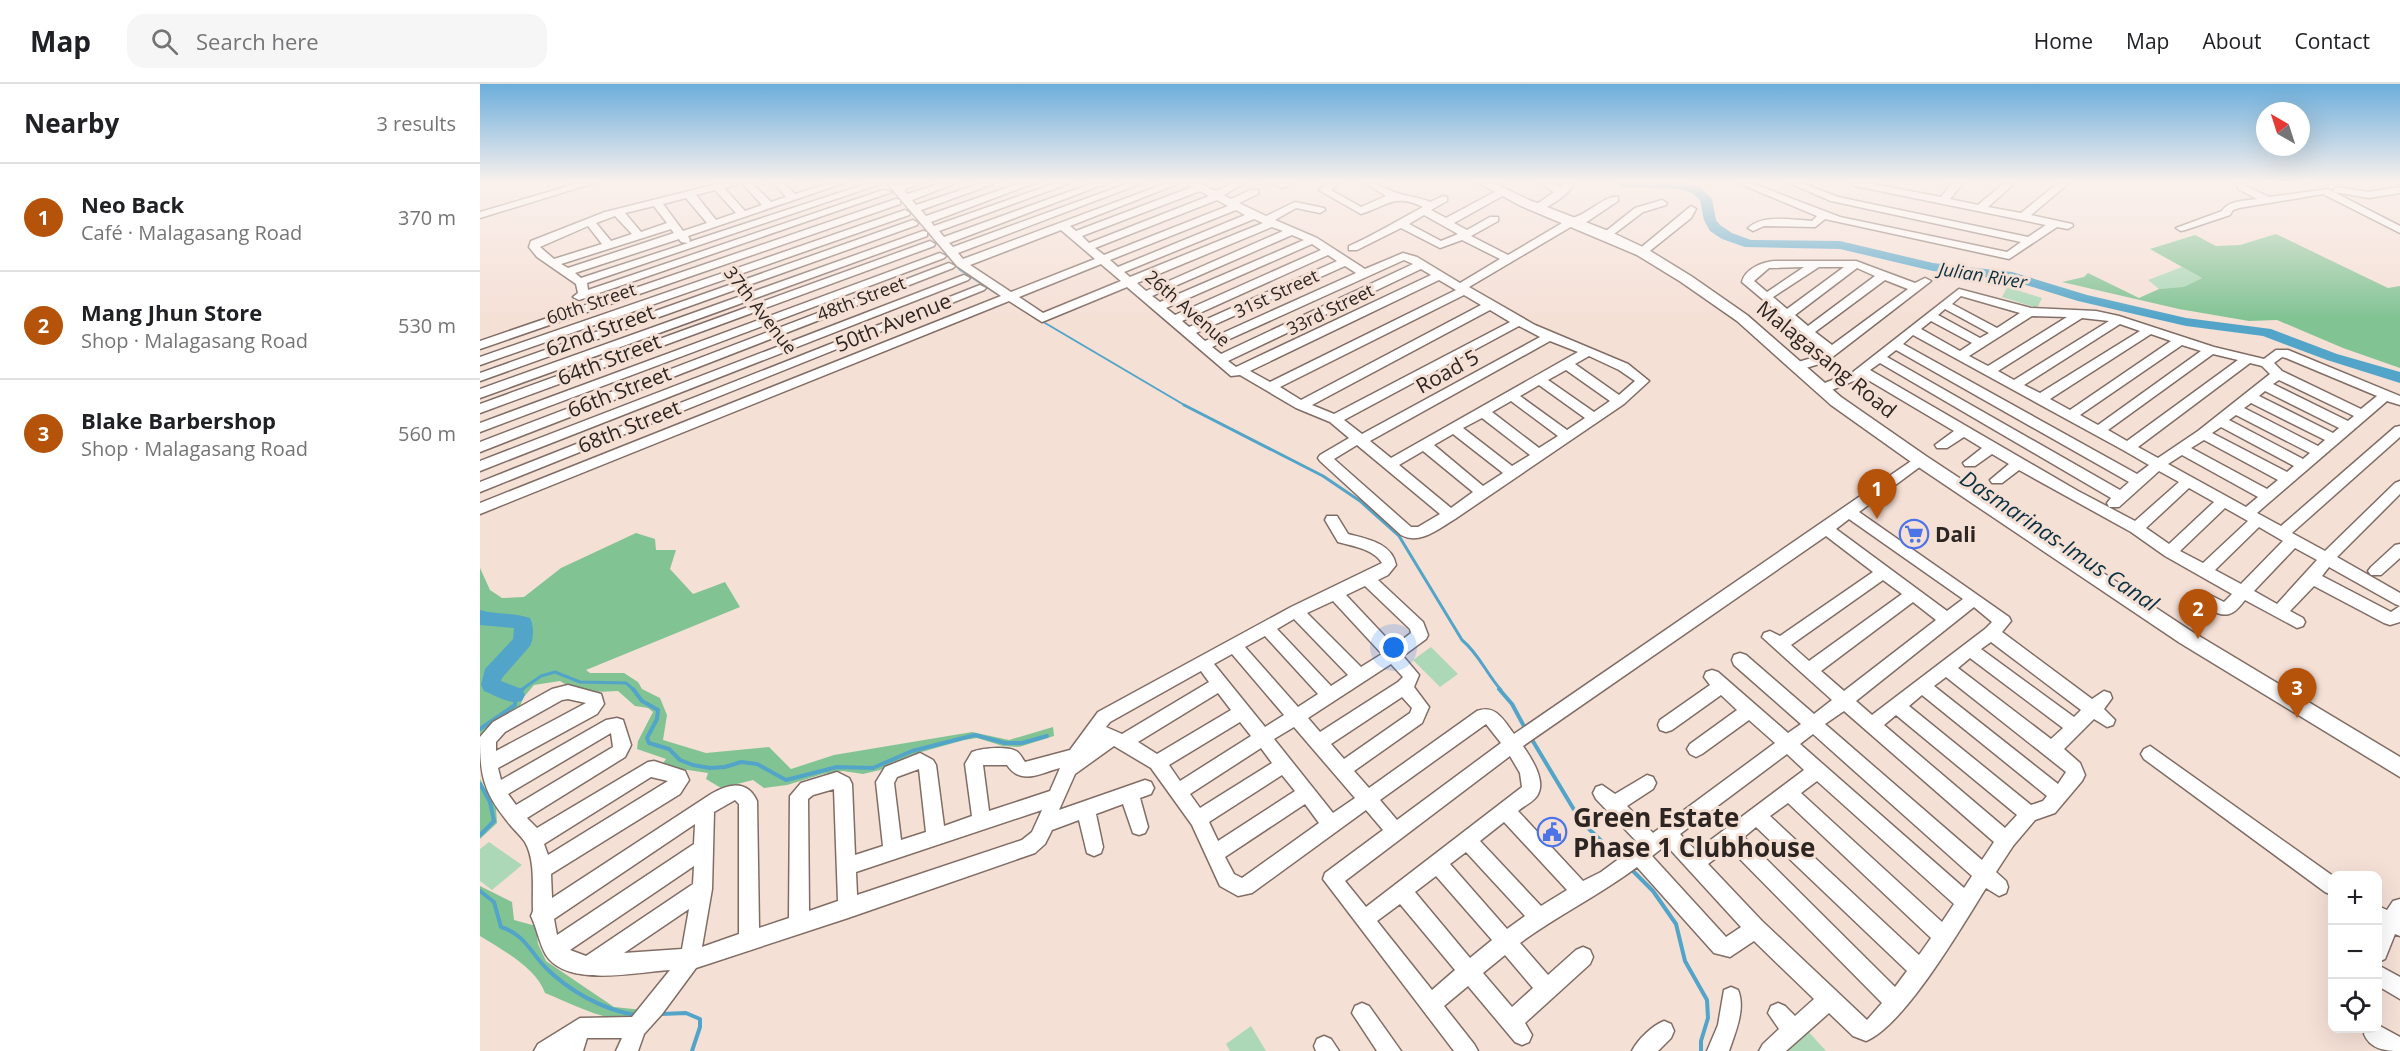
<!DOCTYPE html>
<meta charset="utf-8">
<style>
:root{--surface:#fff;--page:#f6f6f6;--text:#202124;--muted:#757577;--line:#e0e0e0;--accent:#b45309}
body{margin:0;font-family:"Open Sans",sans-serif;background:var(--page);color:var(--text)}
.controls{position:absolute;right:18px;bottom:18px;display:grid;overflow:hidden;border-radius:12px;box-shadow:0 6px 24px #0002}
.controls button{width:54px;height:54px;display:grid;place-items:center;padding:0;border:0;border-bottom:2px solid var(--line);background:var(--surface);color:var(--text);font:30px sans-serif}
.compass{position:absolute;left:1776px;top:18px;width:54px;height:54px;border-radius:50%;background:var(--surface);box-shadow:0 6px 24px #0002;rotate:321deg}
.you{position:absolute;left:914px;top:564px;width:21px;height:21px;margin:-15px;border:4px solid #fff;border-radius:50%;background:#1a73e8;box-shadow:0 0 0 9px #1a73e833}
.badge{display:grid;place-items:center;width:39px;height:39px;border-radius:50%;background:var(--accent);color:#fff;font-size:20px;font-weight:700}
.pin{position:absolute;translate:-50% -50px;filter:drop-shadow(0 2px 3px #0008)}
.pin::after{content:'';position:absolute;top:32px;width:21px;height:18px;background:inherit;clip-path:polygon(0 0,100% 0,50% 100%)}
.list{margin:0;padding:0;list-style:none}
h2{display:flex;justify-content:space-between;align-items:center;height:78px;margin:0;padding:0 24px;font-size:26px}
h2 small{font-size:20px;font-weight:400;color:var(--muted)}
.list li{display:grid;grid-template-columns:39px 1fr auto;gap:18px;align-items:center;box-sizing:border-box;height:108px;padding:0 24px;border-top:2px solid var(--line)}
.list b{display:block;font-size:22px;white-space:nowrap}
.list p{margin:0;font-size:20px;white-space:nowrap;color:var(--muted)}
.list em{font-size:20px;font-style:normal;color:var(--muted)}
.icon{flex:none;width:33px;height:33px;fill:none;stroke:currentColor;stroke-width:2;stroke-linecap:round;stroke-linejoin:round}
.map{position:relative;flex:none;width:1920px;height:967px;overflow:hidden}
header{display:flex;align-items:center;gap:36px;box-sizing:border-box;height:84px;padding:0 30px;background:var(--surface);border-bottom:2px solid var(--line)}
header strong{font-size:28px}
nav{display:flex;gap:33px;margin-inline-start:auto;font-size:21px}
.search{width:420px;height:54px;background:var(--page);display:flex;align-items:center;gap:15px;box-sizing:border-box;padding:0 21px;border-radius:18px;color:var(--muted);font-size:22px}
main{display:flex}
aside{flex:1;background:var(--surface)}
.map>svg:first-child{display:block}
.green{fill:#acd8b7}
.forest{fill:#82c394}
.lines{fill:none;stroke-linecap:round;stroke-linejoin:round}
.stream-far2{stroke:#52a5c8;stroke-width:2}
.stream-far1{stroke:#52a5c8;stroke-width:3}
.stream{stroke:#52a5c8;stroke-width:4}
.river{fill:#52a5c8;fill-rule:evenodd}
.minor-casing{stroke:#806d65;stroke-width:3}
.major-casing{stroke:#806d65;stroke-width:3}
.minor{fill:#fff;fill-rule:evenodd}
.major{fill:#fff;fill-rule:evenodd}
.labels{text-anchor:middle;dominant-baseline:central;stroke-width:6;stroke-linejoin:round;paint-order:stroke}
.far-water-label{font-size:18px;font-style:italic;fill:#0b3141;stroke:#f5e0d6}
.far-street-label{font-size:18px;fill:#2c2521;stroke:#f5e0d6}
.street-label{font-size:21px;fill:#2c2521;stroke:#f5e0d6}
.poi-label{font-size:21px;font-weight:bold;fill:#2c2521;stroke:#f5e0d6;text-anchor:start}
.water-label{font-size:22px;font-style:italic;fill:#0b3141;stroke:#f5e0d6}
.near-poi-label{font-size:26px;font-weight:bold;fill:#2c2521;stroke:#f5e0d6;text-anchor:start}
</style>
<header>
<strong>Map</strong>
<div class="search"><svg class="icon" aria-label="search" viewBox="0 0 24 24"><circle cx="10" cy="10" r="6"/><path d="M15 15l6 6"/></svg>Search here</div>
<nav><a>Home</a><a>Map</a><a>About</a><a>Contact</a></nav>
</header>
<main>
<aside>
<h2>Nearby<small>3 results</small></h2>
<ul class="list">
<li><span class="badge">1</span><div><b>Neo Back</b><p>Café · Malagasang Road</p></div><em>370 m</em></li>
<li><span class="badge">2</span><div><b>Mang Jhun Store</b><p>Shop · Malagasang Road</p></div><em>530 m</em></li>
<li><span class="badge">3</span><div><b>Blake Barbershop</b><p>Shop · Malagasang Road</p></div><em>560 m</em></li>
</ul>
</aside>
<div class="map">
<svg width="1920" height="967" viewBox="0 0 1920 967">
<rect width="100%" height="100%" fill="#f5e0d6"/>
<path class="green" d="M1702,183L1722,194L1704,204L1679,205L1668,196Z
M1527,203L1562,214L1557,224L1522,213Z
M951,563L978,590L960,603L933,576Z
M9,758L42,781L12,806L0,797V765Z
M771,942L786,967H750L746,960Z
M1326,945L1346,967H1301Z"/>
<path class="forest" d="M1796,150L1908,204L1920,202V284L1863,264L1797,236L1769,237L1699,225L1582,198L1604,193L1608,189L1659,214L1679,205L1704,203L1722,194L1670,165L1715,151L1736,162L1760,161Z
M156,449L175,455L176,466H196L190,485L213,510L245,498L260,523L106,586L110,589H144L158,598L162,605L180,614L187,631L183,656L226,669L289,663L311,685L354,671L492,648L529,656L573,643L574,652L539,663L523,662L497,654L484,656L431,671L400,686L383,690L363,687L343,690L307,701L284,704L273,696L241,704L226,695L228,689L181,682L186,675L157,665L158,657L173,628L168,624L155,622L138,607C116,608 99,610 80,597L54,601L43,614L38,628L7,647L0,668V484L10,506L22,514L44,513L81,484Z
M0,695L16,724L17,739L0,755Z
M0,802L32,818L34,836L56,842L58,860L66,877L134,923L163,926L155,936C124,938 93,920 65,909C56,883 22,866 0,852Z"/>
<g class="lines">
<path class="stream-far2" d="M997,99L1039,121
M430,125L480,186L519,211
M560,236L706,322"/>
<path class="stream-far1" d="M704,321L843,392L880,417L919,452L982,556C999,570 1006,589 1021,606
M41,606L61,592L75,588L100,598L146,599L154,606"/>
<path class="stream" d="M153,605L162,617L178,626L177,635L167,654L169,659L189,665L200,676L213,681L230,684L245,683L261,678L277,680L306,696L357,683L393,684L432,667L495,651L525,659H542L567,652
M1019,605L1032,620L1046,646
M0,645L35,621V611L43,605
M1051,654L1093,724L1108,744L1141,776
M0,700L10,718L14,737L0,751
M1150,784L1173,807L1196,840L1205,877L1227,916L1228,934L1221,957V967
M0,807L14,818L21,843C44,850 50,867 65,883C89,907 123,926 156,931
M181,930L206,929L220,935V943L212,967"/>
<path class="river" d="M1135,99H1205L1220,103L1232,115L1236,136L1240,141L1252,149L1271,156L1360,157L1453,179L1532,188L1607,211L1706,234L1791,245L1857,270L1920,288V299L1847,276L1783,252L1706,242L1598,217L1530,196L1453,187L1360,165L1265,163L1242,155L1230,147L1224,136L1220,116L1212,109L1199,105L1141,103Z
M0,526C16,531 33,528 50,534C54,542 54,554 50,562L22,594L21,597L42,605L45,611L42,617C30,621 16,612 4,607L1,601L5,585L33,555L34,544L0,541Z"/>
<g class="minor-casing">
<path id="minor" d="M99,99H114L0,134V128Z
M241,99H257L256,101L244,104L265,127L282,121L262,99H272L291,118L306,113L294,99H304L315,110L350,99H364L208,152L210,156L209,158L389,99H403L107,199L108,206L403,106L412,108L99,216L93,213L98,209L96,200L57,173L49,163L51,157L125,128ZM235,106L256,129L236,136L216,111ZM206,114L227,139L203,147L183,120ZM174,122L187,139L161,148L145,129ZM135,132L152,150L131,157L116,139ZM108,142L122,160L74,175L60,163ZM191,145L194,149L88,184L81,180ZM199,155L201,158L208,159L101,194L95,189Z
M407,99H417L419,101L440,99L424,106L427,110L462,99H476L432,116L436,121L502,99H516L441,126L446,132L540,99H554L451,138L454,142L576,99H590L459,147L464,153L613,99H627L469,159L473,163L649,99H662L478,169L483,175L687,99H700L590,142L596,147L712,103L707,99H719L736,107L752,99H764L744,111L751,115L770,106H778V110L759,119L786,132L815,118L844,124L845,126L840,129L816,124L795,136L837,154L885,185L923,169L937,173L980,199L1020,175L982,156L960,164L921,144L877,166H869V162C896,150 918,136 943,123C914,109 907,122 881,130L839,106L848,99H859L851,106L881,123L906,112L885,99C899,99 905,105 917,109C929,113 939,113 950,118L963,112L967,113V117L951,126L966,134L1018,106H1026V110L974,139L987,146L1010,133H1018V137L991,152L1028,171L1089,135C1107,132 1124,111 1138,113V117L1102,141H1094L989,203L1055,241L1148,280L1169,297L1144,320L975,435C958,445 940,461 921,451L840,377L838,374L840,371L869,354L850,338L816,324L760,291L751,292L647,203L562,238L529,217L0,430V419L521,212L477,182ZM720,107L729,112L609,159L602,152ZM737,116L748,122L624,171L615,164ZM756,126L765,131L638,183L630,176ZM944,131L978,150L961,157L929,140ZM774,135L783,139L650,193L644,188ZM792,143L803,147L666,207L657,199ZM581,146L615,175L531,208L490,181ZM812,151L824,156L680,218L672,212ZM832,160L841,166L695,231L686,224ZM848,171L857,177L709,243L702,237ZM924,176L933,180L741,270L732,263ZM621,180L641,197L563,229L539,213ZM865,182L876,189L725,257L716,249ZM941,185L951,191L756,283L748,277ZM959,196L976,206L790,298L770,287ZM984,211L1001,221L821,316L800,303ZM1010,226L1030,238L854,330L832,321ZM1039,242L1060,253L882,350L864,336ZM1070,257L1098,268L911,374L890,357ZM1109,272L1139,286L1155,297L1139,311L1095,280ZM1086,286L1130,317L1114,328L1068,296ZM1059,301L1105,334L1087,346L1040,312ZM1031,317L1078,352L1059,364L1012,328ZM1002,334L1050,371L1032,382L983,344ZM973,350L1023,389L1003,402L954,361ZM877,361L960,430L938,443H931L854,375ZM943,367L993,408L971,424L919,381Z
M790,99H813L803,104Z
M1060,99H1072L1081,103L1083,99H1093C1091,110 1069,123 1058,127L1053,124L1054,122L1074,108Z
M1258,99H1271L1360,133L1527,168L1541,158L1351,117L1309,99H1322L1358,113L1548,153L1566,141L1375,102L1370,99H1388L1461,113L1472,99H1483L1470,115L1498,121L1524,99H1535L1508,123L1541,129L1578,99H1589L1551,131L1592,140L1593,142L1588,145L1577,143L1529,175L1345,135L1335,143L1284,142L1273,147L1268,144C1283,130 1312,136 1332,137L1337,132Z
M1762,100L1789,113L1848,105L1920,142V149L1843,110L1759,124L1753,126L1750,131L1705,146L1701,147L1696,144L1742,127C1749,116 1765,117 1777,115L1758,105V101Z
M1858,103L1889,108L1920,103V109L1889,114L1854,108L1853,106Z
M416,115L420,116V120L0,265V257Z
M1182,116L1187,119L1186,121L1163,128L1130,153H1122L1121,151L1155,124Z
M1211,122L1216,125L1211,134L1166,170H1158V166Z
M425,126L430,129L429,131L0,281V273Z
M433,136L438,139L437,141L0,297V289Z
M443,147L447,148V152L0,314V305Z
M450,157L455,160L454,162L0,329V320Z
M460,169L466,172L464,174L0,348V339Z
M1294,177H1376L1435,199L1445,194L1451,197L1346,278L1319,286L1315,285L1313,282L1315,279L1338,272L1344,267L1262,198C1265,185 1282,178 1294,177ZM1324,183L1287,208L1274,197L1289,184ZM1339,183H1364L1307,225L1293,213ZM1377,184L1395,192L1328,242L1315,231ZM1405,196L1428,205L1352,261L1335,248Z
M469,179L475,182L473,184L0,368V358Z
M484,191L490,194L488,196L0,387V377Z
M500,201L506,204L504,206L0,408V398Z
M1479,205L1551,224L1616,227L1639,232L1734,263L1784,275L1796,266H1808L1920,312V321L1907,317L1777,429L1801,442L1915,343L1920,342V353L1812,449L1845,467L1915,399L1920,397V410L1857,473L1920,509V538L1910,541L1904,539L1834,502L1810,527L1823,534L1825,538L1823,542L1817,544L1765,516C1761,521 1755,529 1749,530C1739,533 1723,523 1718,515L1721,511L1726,509L1744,518L1752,510L1685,472L1651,448L1539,386L1522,399H1512L1510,396L1529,380L1512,370L1495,382H1485L1483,379L1502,364L1484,353L1467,364H1457L1455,361L1474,347L1383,293L1347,308H1337L1336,305L1337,302L1373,288ZM1481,212L1540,229L1517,244L1472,220ZM1465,225L1509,249L1500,254L1458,231ZM1552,232L1587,233L1508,282L1489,272ZM1602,234L1629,237L1534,296L1518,287ZM1451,237L1492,259L1480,267L1441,245ZM1640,240L1660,247L1560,309L1544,301ZM1671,250L1691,257L1590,326L1570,315ZM1433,251L1643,366L1669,381L1657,390L1423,260ZM1702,261L1721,267L1618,341L1600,331ZM1416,266L1649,398L1640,406L1407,273ZM1733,270L1758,276L1647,357L1628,346ZM1802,273L1806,274L1897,312L1881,325L1802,287L1794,279ZM1400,279L1631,414L1627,419L1629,423H1639L1679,387L1699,398L1655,437L1598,407L1390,286ZM1770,279L1782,282L1790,290L1718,347L1678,374L1658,363ZM1799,296L1874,332L1868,337L1793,300ZM1785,307L1859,344L1853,349L1779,312ZM1771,319L1845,356L1838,362L1764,324ZM1756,331L1830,369L1823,375L1749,336ZM1741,343L1814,382L1807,388L1732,349ZM1724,356L1798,396L1787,405L1711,364ZM1702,371L1778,413L1766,423L1688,380ZM1709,404L1734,418L1689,460L1666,444ZM1745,424L1768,437L1723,479L1700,467ZM1779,443L1803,457L1761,500L1735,486ZM1815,464L1837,476L1797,520L1774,507ZM1849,483L1915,520L1920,522L1911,528L1842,492Z
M1440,371L1447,376L1445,379L1379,428L1529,533L1531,537L1522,548L1612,615L1624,607L1630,609L1632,614L1624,625L1635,636L1633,641L1627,643L1614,635L1584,665L1600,679L1605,691L1602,697L1575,729L1555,736L1533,762L1516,788L1526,797L1528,803L1526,809L1519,812L1506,804C1482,842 1425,941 1386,957L1373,952L1349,929L1306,967H1279L1283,960L1299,945L1288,929L1291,922L1298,919L1305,922L1315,932L1334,915L1274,857L1250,873L1234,869L1157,783C1120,811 1078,831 1040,859L1068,891L1096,866L1103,863L1110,866L1113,873L1110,880L1045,939L1052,951L1049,958L1042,961L1035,958L988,902L964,922L994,960L998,967H974L843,795L845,789L903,746L886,726L772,809L758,812L740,802L712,741L671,684L634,662L595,690L579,726L665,696L671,698L674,704L671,710L660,714L668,743L665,749L659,751L653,749L643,720L616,730L623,763L621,769L614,772L607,769L599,736L572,746L565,760L555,769L368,834L216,884L182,930L164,950L158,967H136L142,954H107L103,967H54L58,960L100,934L152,933L190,886C157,888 87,904 66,871C59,859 57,844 51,832L53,827C52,806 56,777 45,758C40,751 32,744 27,737C3,707 0,691 0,653L13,638L72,605L88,601L121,610L124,620L117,630L18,684L21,696L126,636L137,634L143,636L151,661L145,673L47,734L57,744L168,678L174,677L205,687L209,696L200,710L71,790L72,814L231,710C248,700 267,695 277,717L279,844L309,834L310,712L321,699L357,688L369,694L372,700L375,771L403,762L396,698L405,683L440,669L453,676L456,681L464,742L492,732L485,680L492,668C502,664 526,662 536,667C540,669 542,674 545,678L590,666L618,628L811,523L902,479C894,465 872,462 858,458L845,436L847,432H857L868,450C887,455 912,459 916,481L908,491L898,496L943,538L948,551L946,555L923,572L939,591L934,603L949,623L942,639L874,687L889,704L997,627C1016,620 1024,637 1034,650ZM1369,435L1483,515L1467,527L1356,445ZM1346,452L1393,488L1300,552L1290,547L1284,549L1282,553L1352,616L1334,630L1266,571L1260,569L1254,571L1252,576L1254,581L1321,640L1308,649L1238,588L1232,586L1226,588L1224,593L1230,601L1180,636L1178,641L1180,646L1186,648L1192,646L1241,611L1257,626L1210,660L1207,665L1210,670L1216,673L1222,670L1269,636L1295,659L1173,749L1147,722L1173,705L1176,699L1173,693L1167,691L1135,710L1122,701L1116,703L1113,709L1116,715L1159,760L1121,788L1103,797L1038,727C1044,722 1053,718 1057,712C1067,697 1051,674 1043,662ZM1403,496L1422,510L1329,577L1311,561ZM885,502L930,545L931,549L914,562L866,511ZM853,517L902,570L881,583L827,529ZM1433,518L1456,536L1364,607L1341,587ZM1494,523L1512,538L1505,545L1392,631L1376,617ZM814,535L868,591L851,602L797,545ZM785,552L838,610L818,623L765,563ZM1511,558L1601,626L1594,633L1501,565ZM752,570L804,631L785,643L734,580ZM1490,574L1583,644L1571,655L1478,584ZM911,580L923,593L918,598L840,648L828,634ZM721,587L729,598L642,650L626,643L630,638ZM1466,593L1586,688L1578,700L1454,602ZM738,609L751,626L677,670L658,658ZM1442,611L1567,712L1563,717L1551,721L1429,622ZM922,613L932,624L930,629L864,675L851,660ZM88,615L106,619L16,667V658L25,648L82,616ZM1364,627L1514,758L1502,776L1345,640ZM1416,631L1537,731L1525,744L1404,641ZM760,638L771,652L700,697L689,681ZM1006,640L1021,659L917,736L900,716ZM814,643L875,714L853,729L794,655ZM131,649L133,663L36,721L28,710ZM1333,650L1492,792L1484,804L1320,660ZM781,664L792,679L720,724L710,710ZM1307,670L1324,686L1216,767L1200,750ZM1030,672L1040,689L1042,703L886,823L865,797ZM503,681H527C541,702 560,689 580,684L570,707L509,727ZM439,685L446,748L421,756L414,699L417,693ZM802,691L815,707L738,757L729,738ZM171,693L188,697L68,771L64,760ZM1337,697L1474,820L1462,838L1321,709ZM354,705L358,817L329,827L328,715L333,711ZM255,716L259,720V850L222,863L232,805L234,728ZM1308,719L1451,854L1439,871L1290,732ZM825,720L839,739L762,794L754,790L745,773ZM562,726L552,748L542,756L377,811L376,788ZM1024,738L1087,806L1061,822L1000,757ZM215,740L214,760L77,851L74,835ZM1276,743L1427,887L1415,903L1264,753ZM1186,761L1261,843L1246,853L1172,772ZM1249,764L1402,919L1387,936L1282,837L1228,780ZM986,768L1045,832L1027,845L970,780ZM214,782L213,800L106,872L90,866ZM956,792L1012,856L990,874L935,808ZM920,820L975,886L952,906L897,837ZM209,825L202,865L144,869ZM1025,871L1053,904L1032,923L1003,889Z
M1920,460V474L1901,491H1891L1888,487L1891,483L1915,461Z
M1670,662L1853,792L1852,811L1845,808L1664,675L1661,670L1664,665Z
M1920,815V852L1915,850L1905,875L1898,878V822L1907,826L1913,817Z
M1898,881L1920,893V915L1898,902Z
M1251,903L1258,906C1266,925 1255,949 1249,967H1227L1238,941L1244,906Z
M882,919L889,922L921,967H897L872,929L875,922Z
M1184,937L1191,940L1194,947L1191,954L1178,967H1152C1158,955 1172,942 1184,937Z
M1898,941L1920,953V967C1905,967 1890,965 1884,950L1886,944H1898Z
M844,952L851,955L859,967H836L834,962L837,955Z"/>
</g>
<g class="major-casing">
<path id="major" d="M999,99H1014L1049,116L1131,148L1167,165L1211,192L1267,231L1361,313L1446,372L1714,549L1920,673V693L1700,559L1434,380L1351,321L1257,237L1201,198L1157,171L1041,122Z"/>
</g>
<use href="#minor" class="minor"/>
<use href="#major" class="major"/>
</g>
<linearGradient id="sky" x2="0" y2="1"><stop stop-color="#6caedb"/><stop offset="0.42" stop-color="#faf1ed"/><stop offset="1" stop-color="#faf1ed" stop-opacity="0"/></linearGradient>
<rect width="1920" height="234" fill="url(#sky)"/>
<defs>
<g id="supermarket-ring" transform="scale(1.5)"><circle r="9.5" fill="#f5e0d6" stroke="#4d74e7" stroke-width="1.5"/><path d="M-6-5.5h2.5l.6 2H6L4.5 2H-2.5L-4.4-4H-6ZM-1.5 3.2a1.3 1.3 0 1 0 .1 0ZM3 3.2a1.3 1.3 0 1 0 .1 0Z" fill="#4d74e7"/></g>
<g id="civic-ring" transform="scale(1.5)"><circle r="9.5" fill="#f5e0d6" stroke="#4d74e7" stroke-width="1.5"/><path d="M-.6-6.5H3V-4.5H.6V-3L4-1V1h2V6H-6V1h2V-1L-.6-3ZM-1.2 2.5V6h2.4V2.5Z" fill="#4d74e7"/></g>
</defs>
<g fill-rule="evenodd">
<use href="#supermarket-ring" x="1434" y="450"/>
<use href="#civic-ring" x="1072" y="748"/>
</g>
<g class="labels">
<g class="far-water-label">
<text transform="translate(1503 191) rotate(9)">Julian River</text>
</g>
<g class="far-street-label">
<text transform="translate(796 209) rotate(-25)">31st Street</text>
<text transform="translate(381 214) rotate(-21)">48th Street</text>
<text transform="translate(111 219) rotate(-19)">60th Street</text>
<text transform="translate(708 224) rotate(41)">26th Avenue</text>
<text transform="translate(850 225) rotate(-26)">33rd Street</text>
<text transform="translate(281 226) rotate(52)">37th Avenue</text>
</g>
<g class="street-label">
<text transform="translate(413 238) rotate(-22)">50th Avenue</text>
<text transform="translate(120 246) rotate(-20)">62nd Street</text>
<text transform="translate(129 275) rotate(-21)">64th Street</text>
<text transform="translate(1347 275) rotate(39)">Malagasang Road</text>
<text transform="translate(967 287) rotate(-29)">Road 5</text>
<text transform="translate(139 307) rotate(-21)">66th Street</text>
<text transform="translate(149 342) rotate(-22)">68th Street</text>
</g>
<g class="poi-label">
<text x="1455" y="450">Dali</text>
</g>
<g class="water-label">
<text transform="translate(1580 456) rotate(34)">Dasmarinas-Imus Canal</text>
</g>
<g class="near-poi-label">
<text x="1093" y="733">Green Estate<tspan x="1093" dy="30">Phase 1 Clubhouse</tspan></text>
</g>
</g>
</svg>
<div class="controls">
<button>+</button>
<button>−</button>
<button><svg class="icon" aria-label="locate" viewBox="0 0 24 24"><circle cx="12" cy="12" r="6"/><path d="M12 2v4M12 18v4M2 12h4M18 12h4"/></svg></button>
</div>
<svg class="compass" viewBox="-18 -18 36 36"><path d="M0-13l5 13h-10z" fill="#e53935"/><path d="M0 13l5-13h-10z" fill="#757577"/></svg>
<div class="you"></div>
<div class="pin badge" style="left:1397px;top:435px">1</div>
<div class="pin badge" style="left:1718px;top:555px">2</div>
<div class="pin badge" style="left:1817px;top:634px">3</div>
</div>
</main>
